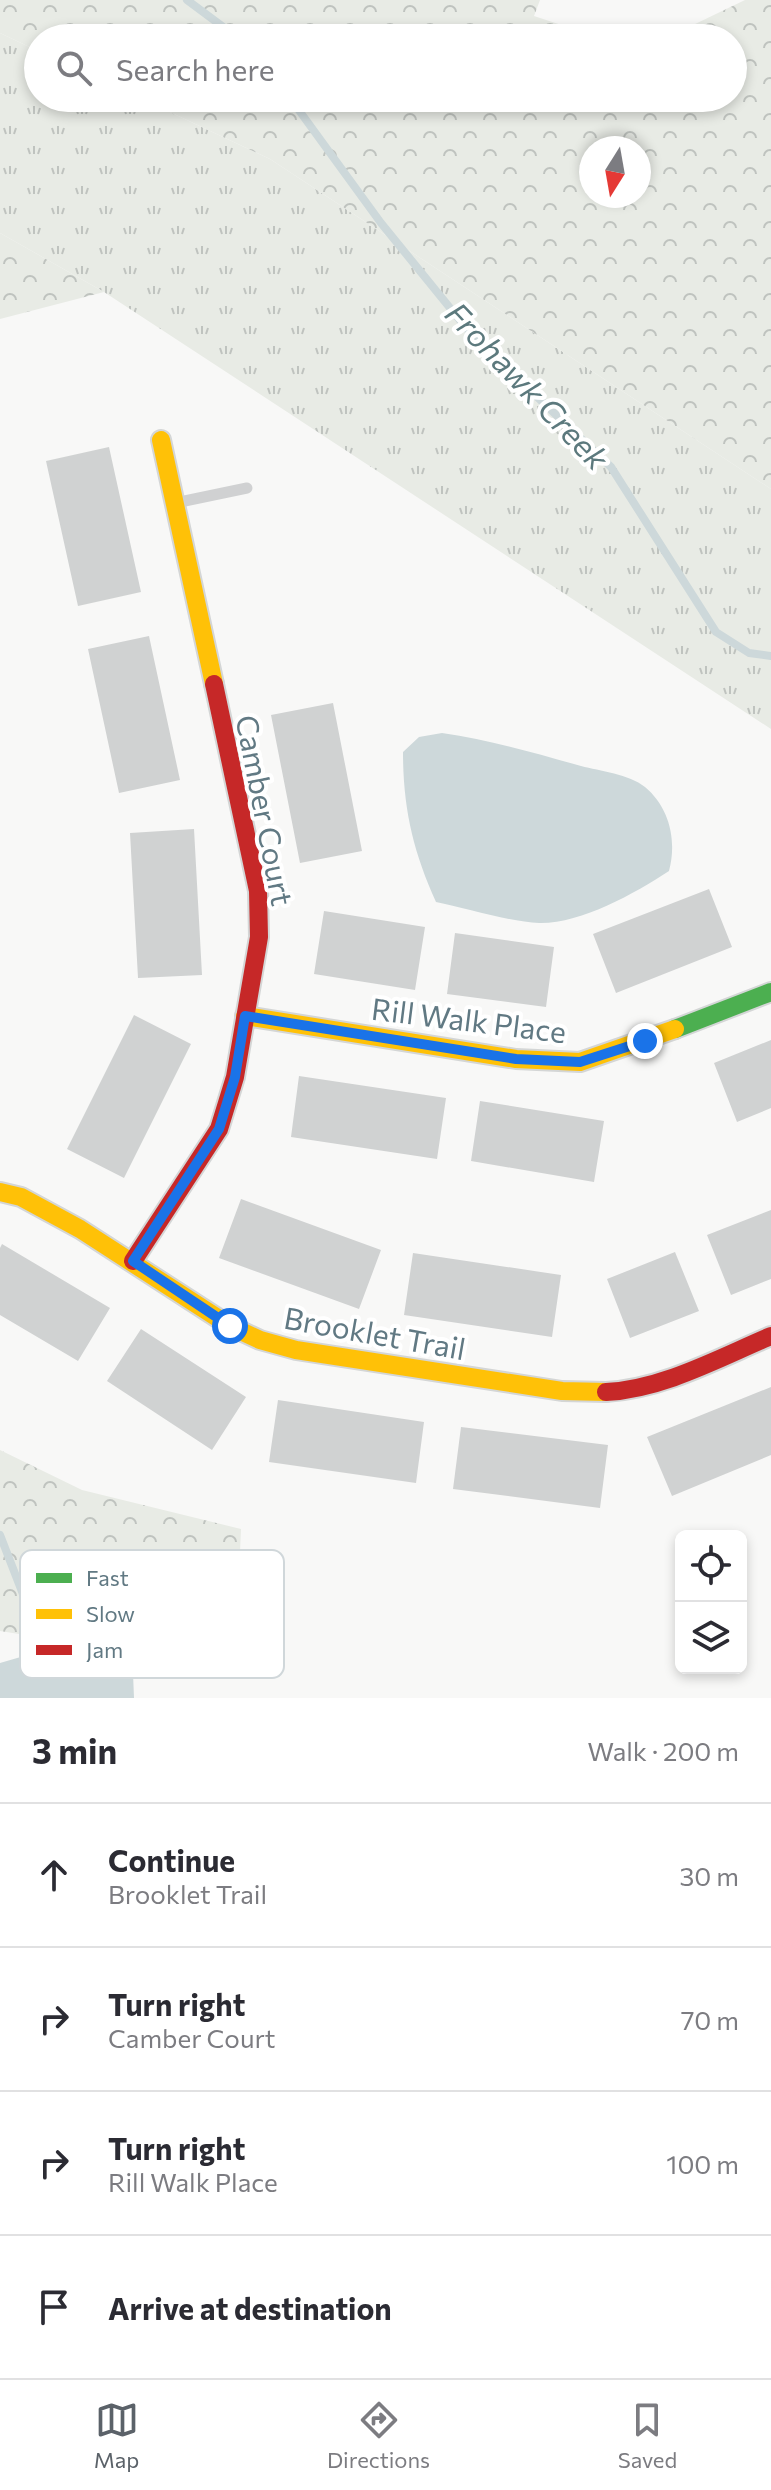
<!DOCTYPE html>
<meta charset="utf-8">
<style>
:root{--surface:#fff;--page:#f7f7f7;--text:#2b2b33;--muted:#7c7c81;--line:#e1e1e2;--accent:#5b6269}
body{margin:0;font-family:Commissioner,sans-serif;background:var(--page);color:var(--text)}
.controls{position:absolute;right:24px;bottom:24px;display:grid;overflow:hidden;border-radius:12px;box-shadow:0 4px 12px #0003}
.controls button{width:72px;height:72px;display:grid;place-items:center;padding:0;border:0;border-bottom:2px solid var(--line);background:var(--surface);color:var(--text);font:40px sans-serif}
.compass{position:absolute;left:579px;top:136px;width:72px;height:72px;border-radius:50%;background:var(--surface);box-shadow:0 4px 12px #0003;rotate:191deg}
.stop{position:absolute;width:24px;height:24px;margin:-18px;border:6px solid #1a73e8;border-radius:50%;background:#fff}
.stop.end{background:#1a73e8;border-color:#fff;box-shadow:0 2px 8px #0008}
.list{margin:0;padding:0;list-style:none}
h2{display:flex;justify-content:space-between;align-items:center;height:104px;margin:0;padding:0 32px;font-size:34px}
h2 small{font-size:26px;font-weight:400;color:var(--muted)}
.list li{display:grid;grid-template-columns:52px 1fr auto;gap:24px;align-items:center;box-sizing:border-box;height:144px;padding:0 32px;border-top:2px solid var(--line)}
.list b{display:block;font-size:30px;white-space:nowrap}
.list p{margin:0;font-size:26px;white-space:nowrap;color:var(--muted)}
.list em{font-size:26px;font-style:normal;color:var(--muted)}
.icon{flex:none;width:44px;height:44px;fill:none;stroke:currentColor;stroke-width:2;stroke-linecap:round;stroke-linejoin:round}
.map{position:relative;flex:none;width:771px;height:1698px;overflow:hidden}
.search{position:absolute;background:var(--surface);box-shadow:0 4px 12px #0003;left:24px;right:24px;top:24px;height:88px;display:flex;align-items:center;gap:20px;box-sizing:border-box;padding:0 28px;border-radius:44px;color:var(--muted);font-size:30px}
.sheet{height:680px;background:var(--surface)}
nav{display:flex;justify-content:space-around;align-items:center;box-sizing:border-box;height:112px;border-top:2px solid var(--line);background:var(--surface);font-size:22px;color:var(--muted)}
nav a{display:grid;justify-items:center;gap:4px}
nav .on{color:var(--accent)}
.map>svg:first-child{display:block}
.grass{fill:url(#grass-tufts)}
.forest{fill:url(#forest-crowns);fill-rule:evenodd}
.water{fill:#cdd8da}
.lines{fill:none;stroke-linecap:round;stroke-linejoin:round}
.stream{stroke:#cdd8da;stroke-width:8}
.building{fill:#d0d2d2}
.fast-casing{stroke:#d4d6d6;stroke-width:22}
.slow-casing{stroke:#d4d6d6;stroke-width:22}
.jam-casing{stroke:#d4d6d6;stroke-width:22}
.lane{stroke:#d0d1d2;stroke-width:11}
.fast{stroke:#4caf50;stroke-width:18}
.slow{stroke:#ffc107;stroke-width:18}
.jam{stroke:#c62828;stroke-width:18}
.route{stroke:#1a73e8;stroke-width:10}
.labels{text-anchor:middle;dominant-baseline:central;stroke-width:8;stroke-linejoin:round;paint-order:stroke}
.street-label{font-size:30px;fill:#617983;stroke:#fff}
.water-label{font-size:32px;font-style:italic;fill:#5c797d;stroke:#fff}
.key{fill:#fff;stroke:#d0d7da;stroke-width:2}
.key-label{font-size:22px;fill:#617983}
</style>
<div class="map">
<svg width="771" height="1698" viewBox="0 0 771 1698">
<defs>
<pattern id="grass-tufts" width="24" height="20" patternUnits="userSpaceOnUse" patternTransform="scale(2)"><rect width="24" height="20" fill="#e8ebe5"/><path d="M3 7l-1-3M5 7V3M7 7l1-3M15 17l-1-3M17 17v-4M19 17l1-3" fill="none" stroke="#bfc3bf"/></pattern>
<pattern id="forest-crowns" width="20" height="18" patternUnits="userSpaceOnUse" patternTransform="scale(2)"><rect width="20" height="18" fill="#e8ebe5"/><path d="M2 6a3 3 0 1 1 6 0M12 15a3 3 0 1 1 6 0" fill="none" stroke="#bfc3bf"/></pattern>
</defs>
<rect width="100%" height="100%" fill="#f8f8f7"/>
<path class="grass" d="M0,33L38,51V98H140L270,159L771,489V729L104,292L0,233Z"/>
<path class="forest" d="M0,0H540L534,16L601,38H38V51L0,33Z
M745,0H771V489L270,159L140,98H733V38H666ZM639,148V196H591V148Z
M0,233L104,292L0,319Z
M0,1450L82,1490L241,1529L235,1668L0,1631Z"/>
<path class="water" d="M442,733C490,740 535,753 581,766C600,771 629,774 645,787C670,808 677,841 669,871C634,894 580,924 539,923C511,922 465,908 436,902C413,851 403,808 403,752L419,737Z
M109,1639L125,1647L133,1673L134,1698H0V1663L79,1640Z"/>
<g class="lines">
<path class="stream" d="M187,0L238,38
M290,98L381,223L472,335L611,467L716,632L749,653L771,656
M0,1535L45,1651"/>
</g>
<path class="building" d="M109,447L141,592L78,606L46,461Z
M149,636L180,780L119,793L88,649Z
M333,703L362,851L300,863L271,715Z
M194,829L202,975L138,978L130,833Z
M709,889L732,947L616,993L593,934Z
M324,911L425,927L415,990L314,974Z
M455,933L554,947L546,1007L447,994Z
M134,1015L191,1044L124,1178L67,1149Z
M771,1040V1108L737,1122L714,1063Z
M299,1076L446,1098L437,1159L291,1137Z
M480,1101L604,1121L594,1182L471,1161Z
M241,1199L381,1250L359,1309L219,1258Z
M771,1210V1279L731,1295L707,1235Z
M2,1244L110,1308L78,1361L0,1315V1248Z
M675,1252L699,1311L630,1338L607,1279Z
M413,1253L561,1275L552,1337L404,1315Z
M141,1329L246,1397L212,1450L107,1381Z
M771,1387V1455L672,1496L647,1437Z
M278,1400L424,1422L416,1483L269,1462Z
M461,1427L608,1445L600,1508L453,1489Z"/>
<g class="lines">
<g class="fast-casing">
<path id="fast" d="M675,1029L771,992"/>
</g>
<g class="slow-casing">
<path id="slow" d="M161,440L214,684
M245,1016L516,1059L580,1062L675,1029
M0,1192L21,1197L80,1229L230,1326L260,1340L296,1350L562,1391L606,1392"/>
</g>
<g class="jam-casing">
<path id="jam" d="M133,1261L219,1129L235,1077L259,937L258,891L214,684
M606,1392C663,1389 719,1358 771,1336"/>
</g>
<path class="lane" d="M175,503L247,488"/>
<use href="#fast" class="fast"/>
<use href="#slow" class="slow"/>
<use href="#jam" class="jam"/>
</g>
<g class="lines">
<path class="route" d="M230,1326L133,1261L219,1129L235,1077L245,1016L516,1059L580,1062L645,1041"/>
</g>
<g class="labels">
<g class="street-label">
<text transform="translate(266 810) rotate(79)">Camber Court</text>
<text transform="translate(469 1019) rotate(7)">Rill Walk Place</text>
<text transform="translate(375 1332) rotate(10)">Brooklet Trail</text>
</g>
<g class="water-label">
<text transform="translate(528 385) rotate(46)">Frohawk Creek</text>
</g>
</g>
<rect x="20" y="1550" width="264" height="128" rx="12" class="key"/>
<rect x="36" y="1573" width="36" height="10" fill="#4caf50"/>
<rect x="36" y="1609" width="36" height="10" fill="#ffc107"/>
<rect x="36" y="1645" width="36" height="10" fill="#c62828"/>
<g class="key-label">
<text x="86" y="1586">Fast</text>
<text x="86" y="1622">Slow</text>
<text x="86" y="1658">Jam</text>
</g>
</svg>
<div class="controls">
<button><svg class="icon" aria-label="locate" viewBox="0 0 24 24"><circle cx="12" cy="12" r="6"/><path d="M12 2v4M12 18v4M2 12h4M18 12h4"/></svg></button>
<button><svg class="icon" aria-label="layers" viewBox="0 0 24 24"><path d="M12 4l9 5-9 5-9-5zM3 14l9 5 9-5"/></svg></button>
</div>
<svg class="compass" viewBox="-18 -18 36 36"><path d="M0-13l5 13h-10z" fill="#e53935"/><path d="M0 13l5-13h-10z" fill="#7c7c81"/></svg>
<div class="stop" style="left:230px;top:1326px"></div>
<div class="stop end" style="left:645px;top:1041px"></div>
<div class="search"><svg class="icon" aria-label="search" viewBox="0 0 24 24"><circle cx="10" cy="10" r="6"/><path d="M15 15l6 6"/></svg>Search here</div>
</div>
<section class="sheet">
<h2>3 min<small>Walk · 200 m</small></h2>
<ul class="list">
<li><svg class="icon" aria-label="ahead" viewBox="0 0 24 24"><path d="M12 20V5M6 11l6-6 6 6"/></svg><div><b>Continue</b><p>Brooklet Trail</p></div><em>30 m</em></li>
<li><svg class="icon" aria-label="right" viewBox="0 0 24 24"><path d="M7 20v-9h11M14 6l5 5-5 5"/></svg><div><b>Turn right</b><p>Camber Court</p></div><em>70 m</em></li>
<li><svg class="icon" aria-label="right" viewBox="0 0 24 24"><path d="M7 20v-9h11M14 6l5 5-5 5"/></svg><div><b>Turn right</b><p>Rill Walk Place</p></div><em>100 m</em></li>
<li><svg class="icon" aria-label="arrive" viewBox="0 0 24 24"><path d="M6 21V4h12l-3 4 3 4H6"/></svg><div><b>Arrive at destination</b></div></li>
</ul>
</section>
<nav>
<a class="on"><svg class="icon" aria-label="map" viewBox="0 0 24 24"><path d="M3 6l6-2 6 2 6-2v14l-6 2-6-2-6 2zM9 4v14M15 6v14"/></svg>Map</a>
<a><svg class="icon" aria-label="directions" viewBox="0 0 24 24"><path d="M12 3l9 9-9 9-9-9zM9 14v-3h6M13 9l2 2-2 2"/></svg>Directions</a>
<a><svg class="icon" aria-label="saved" viewBox="0 0 24 24"><path d="M7 4h10v16l-5-4-5 4z"/></svg>Saved</a>
</nav>
